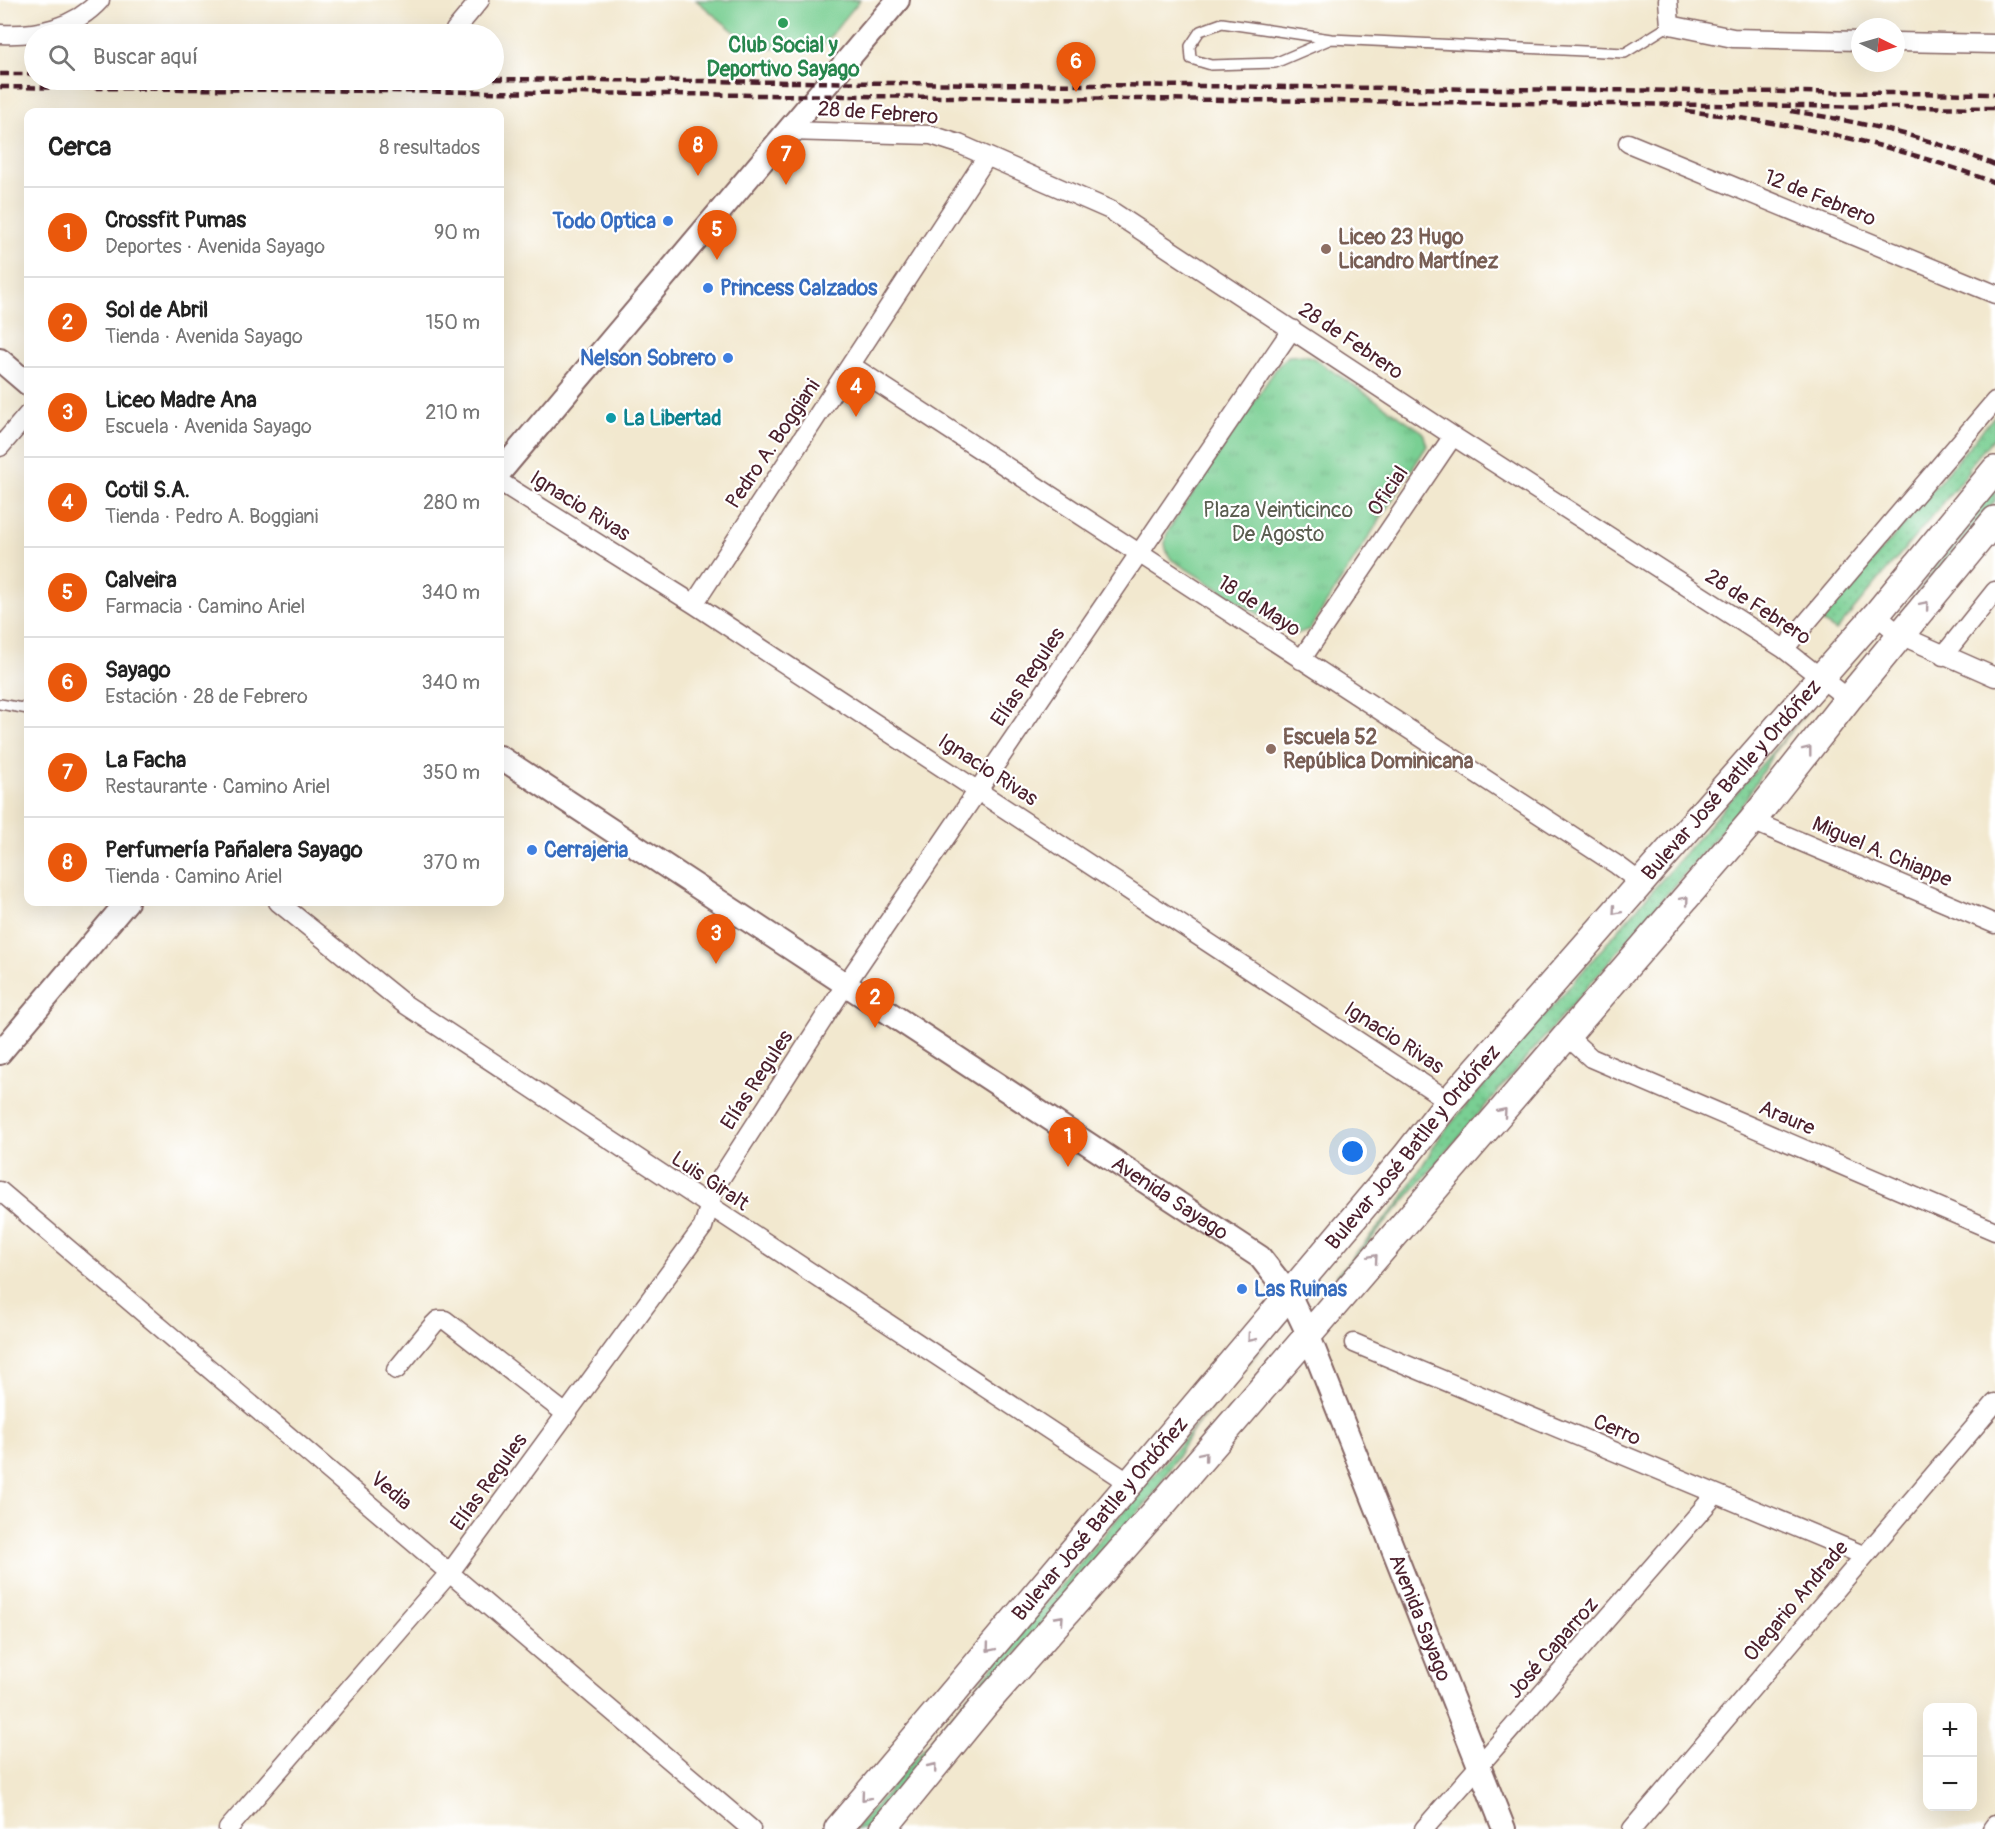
<!DOCTYPE html>
<html lang="es">
<meta charset="utf-8">
<style>
:root{--surface:#fff;--page:#f2f2f2;--text:#222;--muted:#767676;--line:#e0e0e0;--accent:#ea580c}
body{margin:0;font-family:Pangolin,sans-serif;background:var(--page);color:var(--text)}
.controls{position:absolute;right:18px;bottom:18px;display:grid;overflow:hidden;border-radius:12px;box-shadow:0 6px 24px #0002}
.controls button{width:54px;height:54px;display:grid;place-items:center;padding:0;border:0;border-bottom:2px solid var(--line);background:var(--surface);color:var(--text);font:30px sans-serif}
.compass{position:absolute;left:1851px;top:18px;width:54px;height:54px;border-radius:50%;background:var(--surface);box-shadow:0 6px 24px #0002;rotate:95deg}
.you{position:absolute;left:1353px;top:1152px;width:21px;height:21px;margin:-15px;border:4px solid #fff;border-radius:50%;background:#1a73e8;box-shadow:0 0 0 9px #1a73e833}
.badge{display:grid;place-items:center;width:39px;height:39px;border-radius:50%;background:var(--accent);color:#fff;font-size:20px;font-weight:700}
.pin{position:absolute;translate:-50% -50px;filter:drop-shadow(0 2px 3px #0008)}
.pin::after{content:'';position:absolute;top:32px;width:21px;height:18px;background:inherit;clip-path:polygon(0 0,100% 0,50% 100%)}
.list{margin:0;padding:0;list-style:none}
h2{display:flex;justify-content:space-between;align-items:center;height:78px;margin:0;padding:0 24px;font-size:26px}
h2 small{font-size:20px;font-weight:400;color:var(--muted)}
.list li{display:grid;grid-template-columns:39px 1fr auto;gap:18px;align-items:center;box-sizing:border-box;height:90px;padding:0 24px;border-top:2px solid var(--line)}
.list b{display:block;font-size:22px;white-space:nowrap}
.list p{margin:0;font-size:20px;white-space:nowrap;color:var(--muted)}
.list em{font-size:20px;font-style:normal;color:var(--muted)}
.icon{flex:none;width:33px;height:33px;fill:none;stroke:currentColor;stroke-width:2;stroke-linecap:round;stroke-linejoin:round}
.map{position:relative;flex:none;width:1995px;height:1829px;overflow:hidden}
.search{position:absolute;background:var(--surface);box-shadow:0 6px 24px #0002;left:24px;top:24px;width:480px;height:66px;display:flex;align-items:center;gap:15px;box-sizing:border-box;padding:0 21px;border-radius:33px;color:var(--muted);font-size:22px}
.panel{position:absolute;background:var(--surface);box-shadow:0 6px 24px #0002;left:24px;top:108px;width:480px;height:798px;border-radius:12px}
.map>svg:first-child{display:block}
.grass{fill:url(#grass-dots);stroke:#62775f;stroke-width:1.5}
.park{fill:url(#park-tufts);stroke:#62775f;stroke-width:1.5}
.pitch{fill:#79cf93;stroke:#62775f;stroke-width:1.5}
.lines{fill:none;stroke-linecap:round;stroke-linejoin:round}
.service-casing{stroke:#856564;stroke-width:12}
.minor-casing{stroke:#856564;stroke-width:21}
.tertiary-casing{stroke:#856564;stroke-width:26}
.primary-casing{stroke:#856564;stroke-width:30}
.service{stroke:#fff;stroke-width:9}
.minor{stroke:#fff;stroke-width:18}
.tertiary{stroke:#fff;stroke-width:22}
.primary{stroke:#fff;stroke-width:27}
.rail{stroke:#4a1f2b;stroke-width:4.5;stroke-dasharray:9 4.5;stroke-linecap:butt}
.oneway{stroke:#ae9aa0}
.leisure-dot{fill:#2e9e5b;stroke:#fff;stroke-width:2}
.shop-dot{fill:#3f7fe0;stroke:#fff;stroke-width:2}
.education-dot{fill:#8d6e63;stroke:#fff;stroke-width:2}
.culture-dot{fill:#0f9aa8;stroke:#fff;stroke-width:2}
.labels{text-anchor:middle;dominant-baseline:central;stroke-width:4.5;stroke-linejoin:round;paint-order:stroke}
.leisure-label{font-size:21px;font-weight:bold;fill:#27864d;stroke:#fff}
.street-label{font-size:21px;fill:#4a1f2b;stroke:#fff}
.shop-label{font-size:21px;font-weight:bold;fill:#366cbe;stroke:#fff;text-anchor:start}
.education-label{font-size:21px;font-weight:bold;fill:#785e54;stroke:#fff;text-anchor:start}
.culture-label{font-size:21px;font-weight:bold;fill:#0d838f;stroke:#fff;text-anchor:start}
.park-label{font-size:21px;fill:#5a5d4f;stroke:#fff}
</style>
<div class="map">
<svg width="1995" height="1829" viewBox="0 0 1995 1829">
<defs>
<pattern id="grass-dots" width="8" height="8" patternUnits="userSpaceOnUse" patternTransform="scale(1.5)"><rect width="8" height="8" fill="#79cf93"/><path d="M2 2h.1M6 6h.1" fill="none" stroke="#6ab17f" stroke-width="1.8" stroke-linecap="round"/></pattern>
<pattern id="park-tufts" width="24" height="20" patternUnits="userSpaceOnUse" patternTransform="scale(1.5)"><rect width="24" height="20" fill="#79cf93"/><path d="M3 7l-1-3M5 7V3M7 7l1-3M15 17l-1-3M17 17v-4M19 17l1-3" fill="none" stroke="#6ab17f"/></pattern>
</defs>
<rect width="100%" height="100%" fill="#fff"/>
<filter id="ink" filterUnits="userSpaceOnUse"><feTurbulence type="fractalNoise" baseFrequency=".0167" numOctaves="2"/><feDisplacementMap in="SourceGraphic" scale="12" xChannelSelector="R" yChannelSelector="G"/><feConvolveMatrix kernelMatrix="1 2 1 2 8 2 1 2 1" color-interpolation-filters="sRGB"/></filter>
<filter id="wash" filterUnits="userSpaceOnUse"><feTurbulence type="fractalNoise" baseFrequency=".008" numOctaves="4" result="noise"/><feDisplacementMap in="SourceGraphic" scale="24" xChannelSelector="R" yChannelSelector="G"/><feGaussianBlur stdDeviation="1.35" result="paint"/><feColorMatrix in="noise" values="0 0 0 0 0 0 0 0 0 0 0 0 0 0 0 0 0 1.4 0 .05"/><feComposite in="paint" operator="in"/></filter>
<g filter="url(#wash)">
<rect width="100%" height="100%" fill="#f2e8cf"/>
<path class="grass" d="M1995,415V436L1968,468L1970,471L1836,631L1822,622Z
M1995,486V501L1900,615C1934,573 1960,528 1995,486Z
M1812,706L1776,749L1739,810L1338,1278L1337,1275L1400,1202L1441,1135Z
M1267,1341L1195,1427L1154,1494L866,1829H855C994,1668 1129,1503 1267,1341Z"/>
<path class="park" d="M1305,355L1313,358L1423,432L1427,446L1310,629L1297,634L1284,630L1172,560C1164,550 1163,541 1169,529L1277,367L1288,356Z"/>
<path class="pitch" d="M696,0H860L820,49L753,47Z"/>
</g>
<g filter="url(#ink)">
<g class="lines">
<g class="service-casing">
<path id="service" d="M1331,39L1275,63L1211,65L1191,59L1190,46L1200,31L1222,23L1331,39L1625,53L1670,25
M0,704L28,709"/>
</g>
<g class="minor-casing">
<path id="minor" d="M1668,0L1670,25L1733,38L1860,41
M455,30L480,0
M0,34C36,36 75,28 100,0
M1896,42L1995,44
M787,131L931,135L959,144L1110,210L1453,436L1784,649L1848,699
M1628,143L1995,294
M852,366L1617,865L1641,883
M0,447L28,414
M500,482L694,604L1449,1101
M694,604L986,158
M1876,615L1900,635L1995,677
M1784,649L1995,401
M1943,656L1995,591
M1301,660L1453,436
M1752,821L1995,924
M278,902L403,1003L1128,1482
M1568,1037L1591,1058L1995,1231
M0,1191L751,1829
M1354,1343L1863,1555
M396,1370L433,1325L438,1320H445L566,1414
M228,1829L451,1571L703,1227L715,1187L846,984L1292,329
M1424,1829L1715,1495
M1632,1829L1995,1403
M1992,1829L1995,1825"/>
</g>
<g class="tertiary-casing">
<g id="tertiary">
<path d="M0,360L28,384"/>
<path d="M500,472L898,0"/>
<path id="s1" d="M500,757L1260,1257L1289,1294L1308,1334L1504,1829"/>
<path d="M0,1053L127,902"/>
</g>
</g>
<g class="primary-casing">
<g id="primary">
<path id="s2" d="M838,1829L1406,1156L1449,1101L1876,615L1995,470"/>
<path d="M883,1829L986,1703L1166,1500L1752,821L1848,699L1995,520"/>
</g>
</g>
<use href="#service" class="service"/>
<use href="#minor" class="minor"/>
<use href="#tertiary" class="tertiary"/>
<use href="#primary" class="primary"/>
<path class="rail" d="M0,74H34
M494,79L1995,94
M0,87L1995,108
M1686,111C1793,123 1895,144 1995,183
M1791,111C1861,122 1929,137 1995,165"/>
</g>
<defs><path id="oneway-chevron" d="M-2-3.5L2.5 0L-2 3.5" fill="none" stroke-width="1.6" stroke-linecap="round" stroke-linejoin="round" transform="scale(1.5)"/></defs>
<g class="oneway">
<use href="#oneway-chevron" transform="translate(1925 605) rotate(-50)"/>
<use href="#oneway-chevron" transform="translate(1808 750) rotate(-52)"/>
<use href="#oneway-chevron" transform="translate(1685 900) rotate(-50)"/>
<use href="#oneway-chevron" transform="translate(1616 911) rotate(131)"/>
<use href="#oneway-chevron" transform="translate(1503 1112) rotate(-49)"/>
<use href="#oneway-chevron" transform="translate(1374 1258) rotate(-49)"/>
<use href="#oneway-chevron" transform="translate(1251 1338) rotate(130)"/>
<use href="#oneway-chevron" transform="translate(1204 1455) rotate(-50)"/>
<use href="#oneway-chevron" transform="translate(1060 1619) rotate(-48)"/>
<use href="#oneway-chevron" transform="translate(990 1648) rotate(130)"/>
<use href="#oneway-chevron" transform="translate(933 1767) rotate(-51)"/>
<use href="#oneway-chevron" transform="translate(865 1797) rotate(130)"/>
</g>
</g>
<circle class="leisure-dot" cx="783" cy="23" r="6"/>
<g class="shop-dot">
<circle cx="668" cy="221" r="6"/>
<circle cx="708" cy="288" r="6"/>
<circle cx="728" cy="358" r="6"/>
<circle cx="532" cy="850" r="6"/>
<circle cx="1242" cy="1289" r="6"/>
</g>
<g class="education-dot">
<circle cx="1326" cy="249" r="6"/>
<circle cx="1271" cy="749" r="6"/>
</g>
<circle class="culture-dot" cx="611" cy="418" r="6"/>
<g class="labels">
<g class="leisure-label">
<text x="783" y="45">Club Social y<tspan x="783" dy="24">Deportivo Sayago</tspan></text>
</g>
<g class="street-label">
<text transform="translate(878 113) rotate(4)">28 de Febrero</text>
<text transform="translate(1820 198) rotate(22)">12 de Febrero</text>
<text transform="translate(1351 341) rotate(34)">28 de Febrero</text>
<text transform="translate(773 444) rotate(-56)">Pedro A. Boggiani</text>
<text transform="translate(1388 491) rotate(-56)">Oficial</text>
<text transform="translate(580 506) rotate(32)">Ignacio Rivas</text>
<text transform="translate(1259 606) rotate(33)">18 de Mayo</text>
<text transform="translate(1758 607) rotate(33)">28 de Febrero</text>
<text transform="translate(1028 677) rotate(-56)">Elías Regules</text>
<text transform="translate(988 770) rotate(33)">Ignacio Rivas</text>
<text stroke="none"><textPath href="#s2" startOffset="1378">Bulevar José Batlle y Ordóñez</textPath></text>
<text transform="translate(1882 852) rotate(23)">Miguel A. Chiappe</text>
<text transform="translate(1394 1038) rotate(33)">Ignacio Rivas</text>
<text transform="translate(757 1080) rotate(-57)">Elías Regules</text>
<text transform="translate(1787 1118) rotate(23)">Araure</text>
<text stroke="none"><textPath href="#s2" startOffset="892">Bulevar José Batlle y Ordóñez</textPath></text>
<text transform="translate(710 1181) rotate(34)">Luis Giralt</text>
<text stroke="none"><textPath href="#s1" startOffset="802">Avenida Sayago</textPath></text>
<text transform="translate(1617 1430) rotate(23)">Cerro</text>
<text transform="translate(489 1482) rotate(-54)">Elías Regules</text>
<text transform="translate(391 1491) rotate(40)">Vedia</text>
<text stroke="none"><textPath href="#s2" startOffset="406">Bulevar José Batlle y Ordóñez</textPath></text>
<text transform="translate(1796 1601) rotate(-50)">Olegario Andrade</text>
<text stroke="none"><textPath href="#s1" startOffset="1306">Avenida Sayago</textPath></text>
<text transform="translate(1553 1648) rotate(-49)">José Caparroz</text>
</g>
<g class="shop-label">
<text x="656" y="221" text-anchor="end">Todo Optica</text>
<text x="720" y="288">Princess Calzados</text>
<text x="716" y="358" text-anchor="end">Nelson Sobrero</text>
<text x="544" y="850">Cerrajeria</text>
<text x="1254" y="1289">Las Ruinas</text>
</g>
<g class="education-label">
<text x="1338" y="237">Liceo 23 Hugo<tspan x="1338" dy="24">Licandro Martínez</tspan></text>
<text x="1283" y="737">Escuela 52<tspan x="1283" dy="24">República Dominicana</tspan></text>
</g>
<g class="culture-label">
<text x="623" y="418">La Libertad</text>
</g>
<g class="park-label">
<text x="1278" y="510">Plaza Veinticinco<tspan x="1278" dy="24">De Agosto</tspan></text>
</g>
</g>
</svg>
<div class="controls">
<button>+</button>
<button>−</button>
</div>
<svg class="compass" viewBox="-18 -18 36 36"><path d="M0-13l5 13h-10z" fill="#e53935"/><path d="M0 13l5-13h-10z" fill="#767676"/></svg>
<div class="you"></div>
<div class="pin badge" style="left:1068px;top:1167px">1</div>
<div class="pin badge" style="left:875px;top:1028px">2</div>
<div class="pin badge" style="left:716px;top:964px">3</div>
<div class="pin badge" style="left:856px;top:417px">4</div>
<div class="pin badge" style="left:717px;top:260px">5</div>
<div class="pin badge" style="left:1076px;top:92px">6</div>
<div class="pin badge" style="left:786px;top:185px">7</div>
<div class="pin badge" style="left:698px;top:176px">8</div>
<div class="search"><svg class="icon" aria-label="search" viewBox="0 0 24 24"><circle cx="10" cy="10" r="6"/><path d="M15 15l6 6"/></svg>Buscar aquí</div>
<section class="panel">
<h2>Cerca<small>8 resultados</small></h2>
<ul class="list">
<li><span class="badge">1</span><div><b>Crossfit Pumas</b><p>Deportes · Avenida Sayago</p></div><em>90 m</em></li>
<li><span class="badge">2</span><div><b>Sol de Abril</b><p>Tienda · Avenida Sayago</p></div><em>150 m</em></li>
<li><span class="badge">3</span><div><b>Liceo Madre Ana</b><p>Escuela · Avenida Sayago</p></div><em>210 m</em></li>
<li><span class="badge">4</span><div><b>Cotil S.A.</b><p>Tienda · Pedro A. Boggiani</p></div><em>280 m</em></li>
<li><span class="badge">5</span><div><b>Calveira</b><p>Farmacia · Camino Ariel</p></div><em>340 m</em></li>
<li><span class="badge">6</span><div><b>Sayago</b><p>Estación · 28 de Febrero</p></div><em>340 m</em></li>
<li><span class="badge">7</span><div><b>La Facha</b><p>Restaurante · Camino Ariel</p></div><em>350 m</em></li>
<li><span class="badge">8</span><div><b>Perfumería Pañalera Sayago</b><p>Tienda · Camino Ariel</p></div><em>370 m</em></li>
</ul>
</section>
</div>
